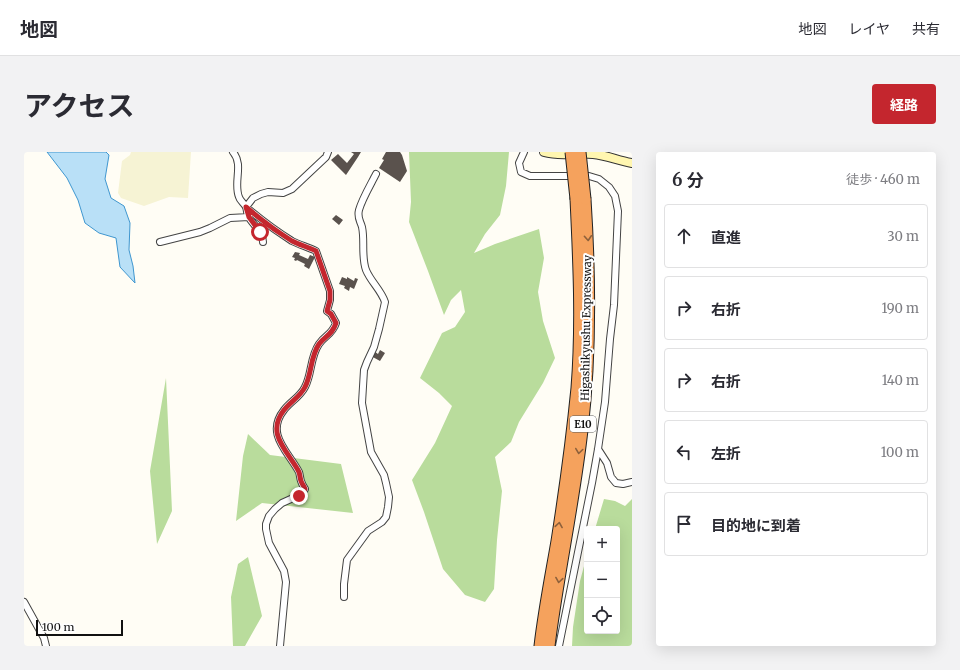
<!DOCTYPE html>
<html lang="ja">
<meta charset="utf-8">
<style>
:root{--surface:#fff;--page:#f2f2f3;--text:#2b2b33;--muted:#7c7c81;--line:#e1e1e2;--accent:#c4262e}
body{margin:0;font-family:Merriweather,"Noto Sans JP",serif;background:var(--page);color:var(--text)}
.controls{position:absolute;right:12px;bottom:12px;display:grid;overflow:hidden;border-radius:4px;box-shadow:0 4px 16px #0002}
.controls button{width:36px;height:36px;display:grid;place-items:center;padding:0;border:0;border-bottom:1px solid var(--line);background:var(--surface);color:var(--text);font:20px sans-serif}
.scale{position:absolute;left:12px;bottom:10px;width:87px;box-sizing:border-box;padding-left:4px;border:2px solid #111;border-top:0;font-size:11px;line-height:14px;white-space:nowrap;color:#111;-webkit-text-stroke:3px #fff;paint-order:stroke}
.stop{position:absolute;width:12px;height:12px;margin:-9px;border:3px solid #c4262e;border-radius:50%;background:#fff}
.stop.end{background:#c4262e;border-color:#fff;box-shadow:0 1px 4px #0008}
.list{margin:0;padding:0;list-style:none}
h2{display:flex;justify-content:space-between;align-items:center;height:52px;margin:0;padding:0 16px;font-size:17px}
h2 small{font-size:13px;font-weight:400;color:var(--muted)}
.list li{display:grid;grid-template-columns:26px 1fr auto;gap:12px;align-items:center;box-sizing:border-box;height:64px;margin:0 8px 8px;padding:0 8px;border:1px solid var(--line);border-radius:4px}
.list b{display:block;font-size:15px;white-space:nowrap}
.list em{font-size:13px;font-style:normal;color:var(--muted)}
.icon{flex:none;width:22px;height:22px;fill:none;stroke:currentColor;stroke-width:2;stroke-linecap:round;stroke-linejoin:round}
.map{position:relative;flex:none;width:608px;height:494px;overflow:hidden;border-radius:4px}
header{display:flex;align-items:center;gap:24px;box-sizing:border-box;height:56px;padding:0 20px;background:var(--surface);border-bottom:1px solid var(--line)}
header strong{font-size:19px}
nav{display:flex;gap:22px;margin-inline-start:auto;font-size:14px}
.intro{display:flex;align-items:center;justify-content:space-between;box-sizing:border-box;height:96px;padding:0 24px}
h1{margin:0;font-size:28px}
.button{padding:10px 18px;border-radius:4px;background:var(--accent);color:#fff;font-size:14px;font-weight:700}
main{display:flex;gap:24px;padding:0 24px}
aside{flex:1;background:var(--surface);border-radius:4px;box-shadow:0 4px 16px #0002}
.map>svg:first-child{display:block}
.farmland{fill:#f6f3d4}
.forest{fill:#b9dc9c}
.water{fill:#b9e0f7;stroke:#3f96cf}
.building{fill:#5a524d}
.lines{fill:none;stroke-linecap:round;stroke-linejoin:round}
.minor-casing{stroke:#444;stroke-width:8}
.secondary-casing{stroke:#333;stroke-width:10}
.motorway-casing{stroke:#222;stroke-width:13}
.minor{stroke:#fff;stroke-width:6}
.secondary{stroke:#fff6b0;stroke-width:8}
.motorway{stroke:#f5a25d;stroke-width:11}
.motorway-bridge-casing{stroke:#222;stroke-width:13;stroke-linecap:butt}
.motorway-bridge{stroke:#f5a25d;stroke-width:11}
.oneway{stroke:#8e613b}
.route{stroke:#c4262e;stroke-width:5}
.labels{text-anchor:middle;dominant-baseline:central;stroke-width:4;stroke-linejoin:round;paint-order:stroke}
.shield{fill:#fff;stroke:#585858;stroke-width:1}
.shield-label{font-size:10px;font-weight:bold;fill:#111}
.street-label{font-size:11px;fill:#111;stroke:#fff}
</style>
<header>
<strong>地図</strong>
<nav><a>地図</a><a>レイヤ</a><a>共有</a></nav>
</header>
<div class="intro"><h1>アクセス</h1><a class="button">経路</a></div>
<main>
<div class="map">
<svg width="608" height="494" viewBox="0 0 608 494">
<rect width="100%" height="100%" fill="#fffdf5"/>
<path class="farmland" d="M107,0H167L164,46L145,45L120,54L97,46L94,41L98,9L106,3Z"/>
<path class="forest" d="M385,0H485L482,34L476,63L461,82L450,101L471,92L515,77L520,106L514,140L519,169L531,206L519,231L495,270L487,290L471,305L478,339L473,388L470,437L461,450L441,443L419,417L400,360L388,328L411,291L428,254L415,241L396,226L418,181L431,175L441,160L437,138L427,148L420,163L404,119L385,70L387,50Z
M142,226L148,359L133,392L126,319Z
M224,282L246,303L317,312L329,361L238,351L212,369L219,304Z
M580,347L591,349L601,354L608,347V494H548L549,475L556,429L563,403V479H593V377H571Z
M224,405L238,464L221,494H209L207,445L214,412Z"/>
<path class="water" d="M23,0H82L85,3L81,27L87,46L100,54L106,71L105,98L109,114L111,131L96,115L92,86L75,81L61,71L54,48L43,26Z"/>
<path class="building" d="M327,0H337L334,5L322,23L307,8L314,2L323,11L330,2Z
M362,0H376L378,3L383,19L376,30L355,16L360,8L358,7Z
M312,63L319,68L315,73L308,67Z
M271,100L276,101L275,103L284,107L286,103L291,105L285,117L280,114L281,112L273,108L272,109L270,108L271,106L268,105Z
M318,125L323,127V125L330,129L331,126L334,127L330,137L326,135L325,139L320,136L321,134L315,132Z
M356,198L361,201L356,209L347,204L350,199L354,202Z"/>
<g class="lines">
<g class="minor-casing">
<path id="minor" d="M209,0C220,13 209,30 215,45C216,49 220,51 222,55C223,58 223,61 224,64C229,74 239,78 239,90
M500,0L495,11L497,20L506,24H565L575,27L585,35L591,44L594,59L590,153L586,187L581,250L574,297L568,331L535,494
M136,90L176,80L186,76L206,66L225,65
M574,297L583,311L587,325L592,331L599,332L608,330
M320,445V432L323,408L344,379L358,370L362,365L364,355L365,345L362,331L360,323L347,300L338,251L340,218L343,210L350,195L355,177L361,150C357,138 347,130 342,118C337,104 341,89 338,75C336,68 333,66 335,58C338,47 347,32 352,22
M0,450L20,486L22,494
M256,494L262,430L260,419L245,391L242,377V372L245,364L251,357L258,351L278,342L281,337C279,334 278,332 277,329C276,326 276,323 275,320C264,299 241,282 260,258C267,249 276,245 281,235C288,222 286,205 295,192C301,183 308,183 312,171L307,162L303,159L306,148V139L292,99C284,95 276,93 268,89C252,79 236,67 222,55L229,46L237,42L244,40L259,41L268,37L302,5L304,0"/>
</g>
<g class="secondary-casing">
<path id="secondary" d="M520,0C538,5 551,0 569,2C582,3 595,9 608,11"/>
</g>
<g class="motorway-casing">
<path id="motorway" d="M516,494C520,459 527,424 533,389C541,338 548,287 553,236C558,173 555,110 552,47
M525,494C534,422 550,350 558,278C567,201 566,124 561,47"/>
</g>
<use href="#minor" class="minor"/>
<use href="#secondary" class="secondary"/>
<use href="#motorway" class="motorway"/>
<g class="motorway-bridge-casing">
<path id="motorway-bridge" d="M547,0L552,47
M556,0L561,47"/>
</g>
<use href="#motorway-bridge" class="motorway-bridge"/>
</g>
<defs><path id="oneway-chevron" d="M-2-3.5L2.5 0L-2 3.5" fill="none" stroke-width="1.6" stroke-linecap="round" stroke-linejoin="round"/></defs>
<g class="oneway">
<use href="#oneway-chevron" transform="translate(564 86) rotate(86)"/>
<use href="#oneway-chevron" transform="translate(555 299) rotate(98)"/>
<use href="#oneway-chevron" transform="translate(535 373) rotate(-81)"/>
<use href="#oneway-chevron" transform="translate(535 428) rotate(99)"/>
</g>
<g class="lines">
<path class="route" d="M236,80L225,65L222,55C236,67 252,79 268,89C276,93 284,95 292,99L306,139V148L303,159L307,162L312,171C308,183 302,183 295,192C286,205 288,222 281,235C276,245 267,249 260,258C241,282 264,299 275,320C276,323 276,326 277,329C278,332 280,334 281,337L278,342L275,344"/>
</g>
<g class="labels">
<rect class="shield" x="546" y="264" width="26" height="16" rx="3"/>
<g class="shield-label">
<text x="559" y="272">E10</text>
</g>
<g class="street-label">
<text transform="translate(562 176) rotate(-89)">Higashikyushu Expressway</text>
</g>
</g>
</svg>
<div class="controls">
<button>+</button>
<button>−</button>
<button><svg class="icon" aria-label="locate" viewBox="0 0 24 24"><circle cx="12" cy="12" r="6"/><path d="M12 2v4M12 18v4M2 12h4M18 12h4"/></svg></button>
</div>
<div class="scale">100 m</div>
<div class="stop" style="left:236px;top:80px"></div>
<div class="stop end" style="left:275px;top:344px"></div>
</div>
<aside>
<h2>6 分<small>徒歩 · 460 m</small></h2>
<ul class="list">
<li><svg class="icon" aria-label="ahead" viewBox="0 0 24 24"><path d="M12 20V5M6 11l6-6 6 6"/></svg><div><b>直進</b></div><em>30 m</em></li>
<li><svg class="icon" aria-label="right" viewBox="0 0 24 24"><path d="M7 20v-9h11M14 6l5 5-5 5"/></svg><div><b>右折</b></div><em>190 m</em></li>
<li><svg class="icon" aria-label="right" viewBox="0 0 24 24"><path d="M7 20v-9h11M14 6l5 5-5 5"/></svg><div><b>右折</b></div><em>140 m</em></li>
<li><svg class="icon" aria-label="left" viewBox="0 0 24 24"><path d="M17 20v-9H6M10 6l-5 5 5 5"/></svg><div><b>左折</b></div><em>100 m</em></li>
<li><svg class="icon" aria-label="arrive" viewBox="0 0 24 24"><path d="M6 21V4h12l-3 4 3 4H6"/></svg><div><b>目的地に到着</b></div></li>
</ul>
</aside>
</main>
